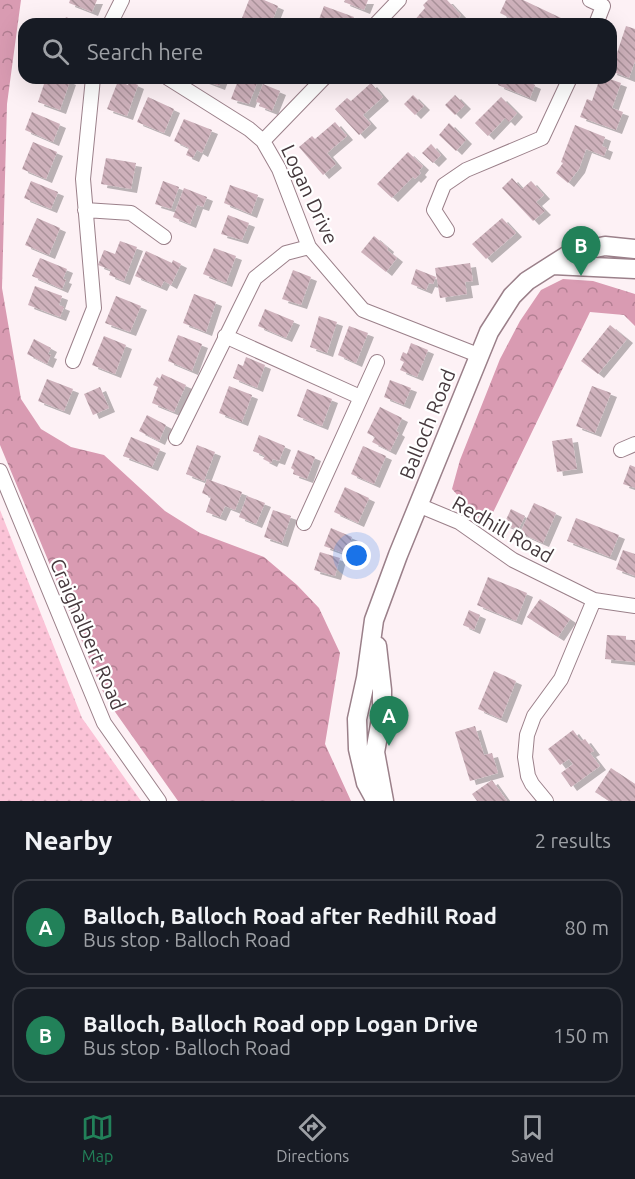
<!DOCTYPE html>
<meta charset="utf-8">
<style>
:root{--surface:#171b24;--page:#242831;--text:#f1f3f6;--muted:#9ea1a6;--line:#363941;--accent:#228159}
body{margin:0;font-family:Ubuntu,sans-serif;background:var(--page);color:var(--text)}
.you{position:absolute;left:357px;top:556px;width:21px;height:21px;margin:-15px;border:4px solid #fff;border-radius:50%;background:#1a73e8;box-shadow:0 0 0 9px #1a73e833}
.badge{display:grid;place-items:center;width:39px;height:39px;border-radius:50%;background:var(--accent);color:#fff;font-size:20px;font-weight:700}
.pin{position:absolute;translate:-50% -50px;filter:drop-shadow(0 2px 3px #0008)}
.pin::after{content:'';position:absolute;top:32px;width:21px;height:18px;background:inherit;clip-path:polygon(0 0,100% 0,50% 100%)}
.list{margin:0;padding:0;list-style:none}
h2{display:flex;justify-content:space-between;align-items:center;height:78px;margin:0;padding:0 24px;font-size:26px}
h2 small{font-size:20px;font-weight:400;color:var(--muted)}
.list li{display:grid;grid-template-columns:39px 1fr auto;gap:18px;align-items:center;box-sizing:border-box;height:96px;margin:0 12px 12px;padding:0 12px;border:2px solid var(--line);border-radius:18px}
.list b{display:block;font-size:22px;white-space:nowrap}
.list p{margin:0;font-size:20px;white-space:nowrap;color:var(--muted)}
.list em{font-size:20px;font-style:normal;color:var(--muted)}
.icon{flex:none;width:33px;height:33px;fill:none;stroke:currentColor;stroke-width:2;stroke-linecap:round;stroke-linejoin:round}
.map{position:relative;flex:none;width:635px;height:801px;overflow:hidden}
.search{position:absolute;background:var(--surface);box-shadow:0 6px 24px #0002;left:18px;right:18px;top:18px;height:66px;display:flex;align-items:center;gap:15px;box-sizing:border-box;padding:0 21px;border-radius:18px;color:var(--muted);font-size:22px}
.sheet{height:294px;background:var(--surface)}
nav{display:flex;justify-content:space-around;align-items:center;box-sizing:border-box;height:84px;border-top:2px solid var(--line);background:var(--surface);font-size:16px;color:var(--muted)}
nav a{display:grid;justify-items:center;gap:3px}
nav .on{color:var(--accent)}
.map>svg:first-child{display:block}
.forest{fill:url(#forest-crowns)}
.park{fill:url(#park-dots)}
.building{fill:url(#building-back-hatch);filter:url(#shadow)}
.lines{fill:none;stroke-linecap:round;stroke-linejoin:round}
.minor-casing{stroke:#9b808a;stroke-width:16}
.tertiary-casing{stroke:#9b808a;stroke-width:21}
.minor{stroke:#fff;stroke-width:14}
.tertiary{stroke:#fff;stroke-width:18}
.labels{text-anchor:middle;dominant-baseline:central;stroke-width:4.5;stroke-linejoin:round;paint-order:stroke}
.street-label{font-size:20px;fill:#45393d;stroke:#fff}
</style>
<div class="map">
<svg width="635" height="801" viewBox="0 0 635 801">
<defs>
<pattern id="forest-crowns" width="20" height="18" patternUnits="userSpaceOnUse" patternTransform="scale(1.5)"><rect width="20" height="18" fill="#d99bb2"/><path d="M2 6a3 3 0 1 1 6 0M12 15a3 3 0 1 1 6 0" fill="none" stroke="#b27f92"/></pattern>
<pattern id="park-dots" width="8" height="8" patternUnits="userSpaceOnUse" patternTransform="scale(1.5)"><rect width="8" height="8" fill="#fbc3d7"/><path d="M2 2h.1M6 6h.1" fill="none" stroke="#d8a8b9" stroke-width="1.8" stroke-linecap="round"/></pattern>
<pattern id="building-back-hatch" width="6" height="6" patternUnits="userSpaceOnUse" patternTransform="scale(1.5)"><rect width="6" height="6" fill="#ceb1bb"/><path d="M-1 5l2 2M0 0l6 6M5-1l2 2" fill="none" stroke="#a99199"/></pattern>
<filter id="shadow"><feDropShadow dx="6" dy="4" stdDeviation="0" flood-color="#0004"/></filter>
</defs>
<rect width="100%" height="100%" fill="#fdf1f5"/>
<path class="forest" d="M0,0H21L7,104L2,288L21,399L41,429L71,447L104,455L165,511L200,533L264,557L297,585L319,608L340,653L325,744L351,801H178L106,699L0,445Z
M563,279L593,281L635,294V326L624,315L590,312L486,527L452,489L460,460L500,359L520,321L541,290Z"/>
<path class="park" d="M0,510L82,718L141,801H0Z"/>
<path class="building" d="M70,0H97L92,12L69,3Z
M249,0H264L278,6L271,24H258L242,18Z
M345,0H368L364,10L344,2Z
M428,0H447L461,15L453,24H415L413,22L425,8L423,5Z
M506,0H523L561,18L558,24H522L500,13Z
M324,6L354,17L351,24H323L318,22Z
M66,17L83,24H63Z
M626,26L635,29V61L629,78L611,71Z
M46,78H63L70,81L60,110L38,102Z
M198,78H222L219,86Z
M239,78H259L249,104L231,99Z
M501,78H519L535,85L530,98L498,85Z
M600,78H607L621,83L612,108L623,112L616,130L580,117L587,99L592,101Z
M118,81L128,85L129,81L138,85L127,116L107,109Z
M371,83L383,97L363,115L371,124L359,135L335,109L347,98L351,101Z
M263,84L280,91L272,111L259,106L260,103L256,102Z
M413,95L424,106L415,115L404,104Z
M455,95L465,105L455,115L445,105Z
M148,97L174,109L164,133L137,122Z
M501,97L517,113L509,122L505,118L488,136L475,123Z
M32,112L60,124L53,142L25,130Z
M184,119L212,130L202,153L197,150L193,158L186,155L189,148L174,141Z
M335,122L347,136L327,153L336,164L323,175L299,147L312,136L315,139Z
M449,123L466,140L456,151L439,135Z
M575,125L605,137L602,146L607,148L604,156L586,149L579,169L568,183L556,173L563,163L561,162Z
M33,142L57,152L46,179L22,169Z
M431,144L441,155L433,163L422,153Z
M408,152L423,166L419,171L421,173L415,179L413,177L392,198L377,184Z
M106,158L136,163L131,189L101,184Z
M512,178L522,189L531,181L544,195L536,202L545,211L533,221L502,188Z
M31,181L58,192L51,209L24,198Z
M163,181L179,187L171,209L155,204Z
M230,185L258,195L251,214L224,203Z
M184,188L207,197L203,207L197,205L190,224L173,217Z
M228,215L249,223L242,240L221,234Z
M37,218L60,228L49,255L25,245Z
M502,218L516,233L486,259L472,244Z
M374,236L388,248L387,250L397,258L386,272L361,252Z
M120,241L137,247L124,281L109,275L111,270L98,265L104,250L115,254Z
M214,248L236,256L226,283L203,274Z
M146,251L172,263L173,260L181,264L171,285L164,281L161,287L135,276Z
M40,258L67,269L63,279L66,280L62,289L32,276Z
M470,263L473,281L465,282L467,294L440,298L435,268Z
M416,269L436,277L433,284L429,283L426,290L411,284Z
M293,270L311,277L301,305L282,299Z
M35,286L62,296L59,305L64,307L60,317L28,305Z
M194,294L216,302L206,332L183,323Z
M116,296L141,306L130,332L105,323Z
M265,309L294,321L286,338L258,326Z
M319,316L337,322L327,353L310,347Z
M610,325L627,339L598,374L581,361Z
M349,326L368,333L356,363L338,355Z
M178,335L202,344L192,371L168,361Z
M104,336L126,345L115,374L92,365Z
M34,339L51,348L48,354L51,355L47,364L27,354Z
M411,343L428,350L417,377L400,370L404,362L400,360L403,352L407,354Z
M246,357L265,365L257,388L233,378L238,364L243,366Z
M162,374L186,385L174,412L152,403L158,387L153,385L157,377L160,379Z
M47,379L73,389L64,411L38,401Z
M390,380L411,388L404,405L384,397Z
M229,386L252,395L242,422L219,413Z
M592,386L611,393L595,433L576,426Z
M100,387L109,408L93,415L84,394Z
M307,389L332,399L322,426L297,416Z
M380,407L402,418L396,431L399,433L390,451L372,442L375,437L367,433Z
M147,415L166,425L159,441L139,431Z
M259,435L285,446L279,461L273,459L271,463L263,459L265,456L253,451Z
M131,437L160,449L152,467L123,456Z
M572,438L577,469L557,472L552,441Z
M197,445L215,452L204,481L186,474Z
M363,446L386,456L374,484L351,474Z
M298,450L315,457L307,479L293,474L294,470L291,468Z
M630,465L635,467V488L623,484Z
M207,479L242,492L235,510L225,506L220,517L206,512L211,497L202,493Z
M345,487L369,498L358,523L334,512Z
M247,496L265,503L256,524L239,517Z
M534,503L556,513L543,543L520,533Z
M511,509L525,516L518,530L504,524Z
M273,510L291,516L282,543L264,537Z
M576,518L619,535L610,557L567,541Z
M331,528L352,537L346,554L324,546Z
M623,550L635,554V576L616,569Z
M320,552L340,558L335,576L314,570Z
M488,577L527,593L516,621L477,605Z
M540,599L570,619L558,637L527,617Z
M469,610L480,615L474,630L463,625Z
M607,635L626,636V640H635V662L605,659Z
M494,671L516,681L501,719L478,709Z
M475,726L484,755L492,753L498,773L470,781L455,732Z
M573,730L581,741L585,739L594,751L590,753L600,766L571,787L561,773L573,764L569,759L560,765L548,749Z
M611,768L635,784V801H609L595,792Z
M492,780L507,801H477L472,794Z"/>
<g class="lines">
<g class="minor-casing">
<path id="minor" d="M590,0L603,6L596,24
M110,24L122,0
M376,24L399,0
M168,78L249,129L263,141L279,169L309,247L363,310L478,355
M263,141L324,78
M85,210L131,213L164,237
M447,230L434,210L444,185L466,170L542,138L570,78
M225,336L360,397
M73,361L94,308L83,179L93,78
M176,438L255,278L286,253L309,247
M621,450L635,444
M0,471L104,723L159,801
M418,505L459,522L513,560L594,600L635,606
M304,523L377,362
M546,801L532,784L528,776L525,757L527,735L534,716L561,679L594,600"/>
</g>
<g class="tertiary-casing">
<path id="tertiary" d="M553,265L635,269
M377,646L382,690V714L375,752L384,801
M376,801L366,783L358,749L357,719L366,678L374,620L398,555L489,332L512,296L527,281L571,253L605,246L635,249"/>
</g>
<use href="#minor" class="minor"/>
<use href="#tertiary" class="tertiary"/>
</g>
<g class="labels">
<g class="street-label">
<text transform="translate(310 194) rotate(65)">Logan Drive</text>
<text transform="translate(427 424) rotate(-68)">Balloch Road</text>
<text transform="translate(503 529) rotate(30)">Redhill Road</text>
<text transform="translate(88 634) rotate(67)">Craighalbert Road</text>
</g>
</g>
</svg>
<div class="you"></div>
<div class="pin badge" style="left:389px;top:746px">A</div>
<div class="pin badge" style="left:581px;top:276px">B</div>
<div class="search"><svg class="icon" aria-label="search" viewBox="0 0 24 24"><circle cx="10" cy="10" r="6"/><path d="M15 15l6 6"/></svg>Search here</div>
</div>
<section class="sheet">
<h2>Nearby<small>2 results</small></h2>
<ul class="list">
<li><span class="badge">A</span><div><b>Balloch, Balloch Road after Redhill Road</b><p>Bus stop · Balloch Road</p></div><em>80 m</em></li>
<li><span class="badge">B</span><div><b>Balloch, Balloch Road opp Logan Drive</b><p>Bus stop · Balloch Road</p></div><em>150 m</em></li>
</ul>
</section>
<nav>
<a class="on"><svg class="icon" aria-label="map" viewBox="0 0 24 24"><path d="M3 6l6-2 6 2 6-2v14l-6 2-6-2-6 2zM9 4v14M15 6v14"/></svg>Map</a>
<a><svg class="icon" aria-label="directions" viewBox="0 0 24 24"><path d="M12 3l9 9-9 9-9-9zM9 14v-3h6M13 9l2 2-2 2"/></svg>Directions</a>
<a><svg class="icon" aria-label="saved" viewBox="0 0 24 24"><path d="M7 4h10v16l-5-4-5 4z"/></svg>Saved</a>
</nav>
